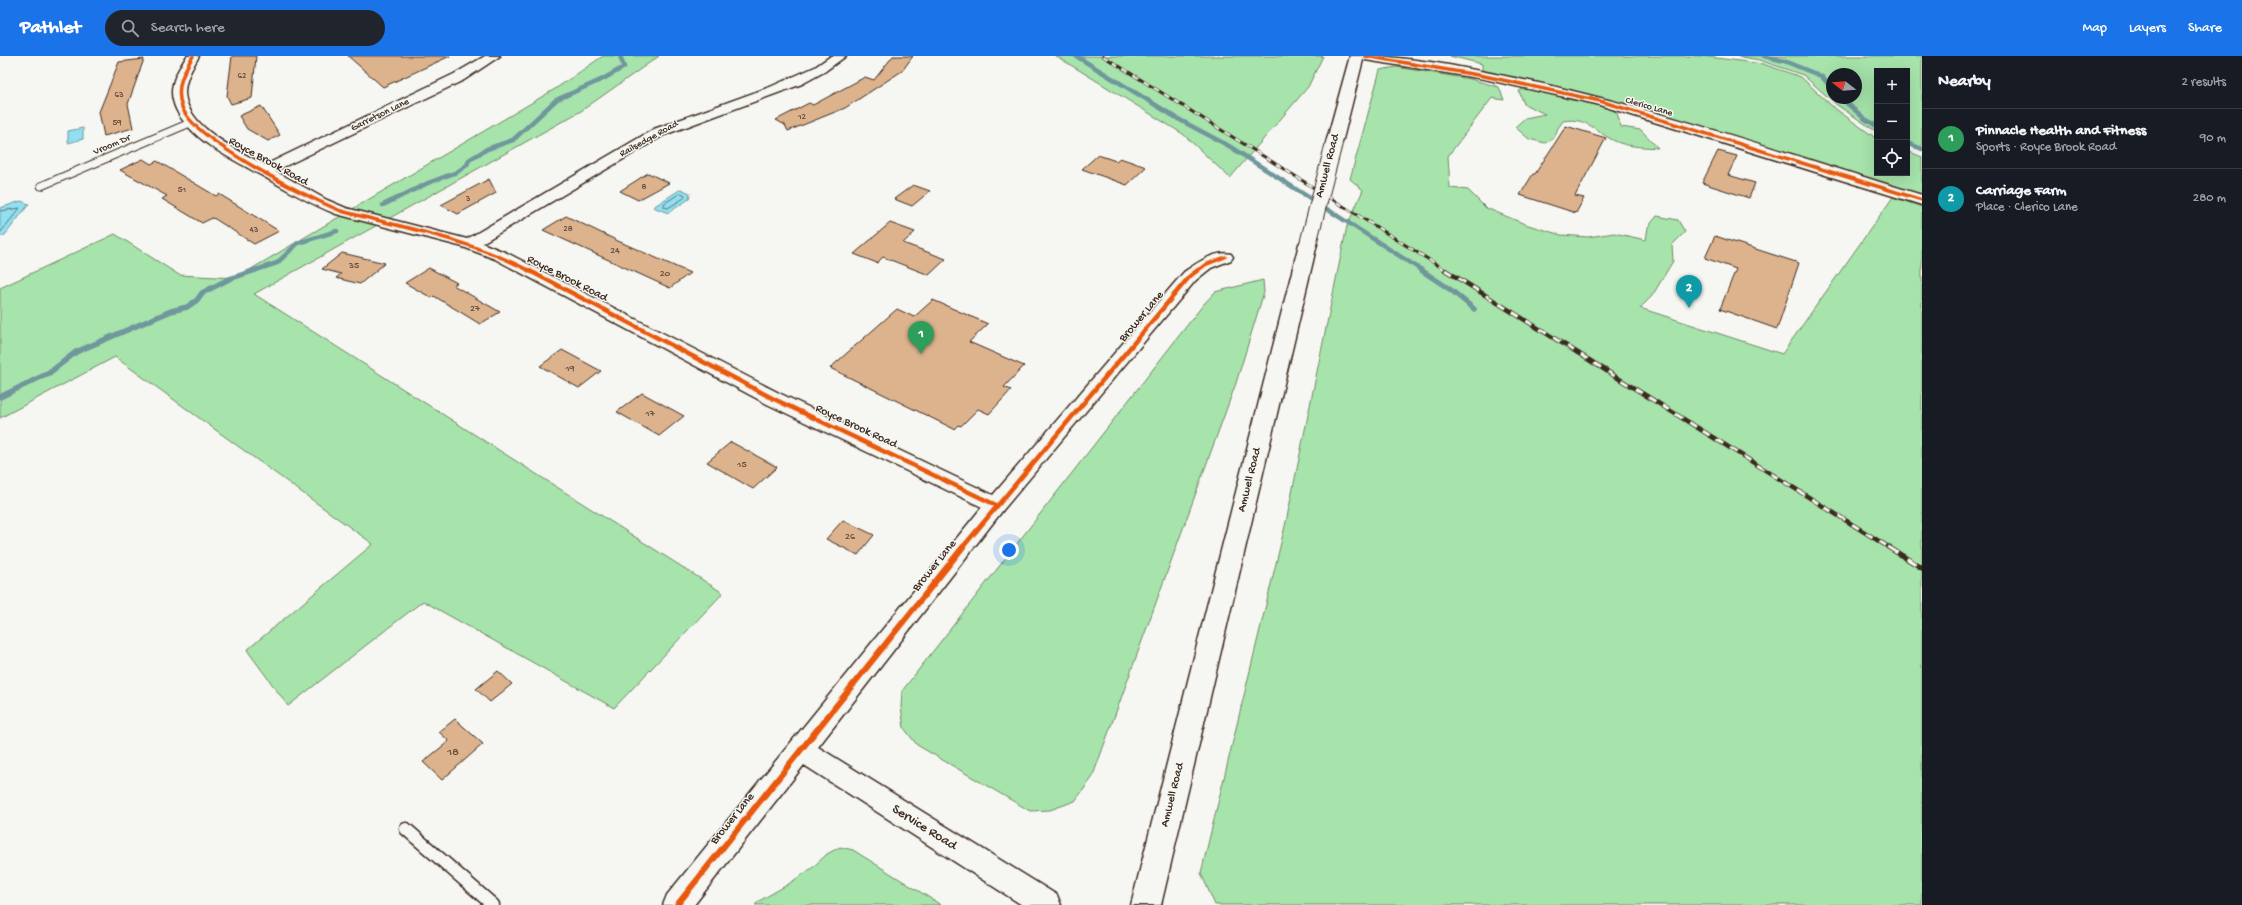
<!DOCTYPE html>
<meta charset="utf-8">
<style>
:root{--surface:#171b24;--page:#20242c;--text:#f1f3f6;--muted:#9ea1a6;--line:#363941;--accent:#1a73e8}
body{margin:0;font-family:"Gochi Hand",sans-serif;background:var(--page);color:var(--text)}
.controls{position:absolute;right:12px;top:12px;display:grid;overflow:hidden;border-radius:0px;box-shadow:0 4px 16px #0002}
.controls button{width:36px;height:36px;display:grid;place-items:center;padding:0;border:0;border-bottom:1px solid var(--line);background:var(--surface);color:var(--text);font:20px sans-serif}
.compass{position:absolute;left:1826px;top:12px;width:36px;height:36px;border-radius:50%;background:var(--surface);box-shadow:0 4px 16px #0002;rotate:287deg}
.you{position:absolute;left:1009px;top:494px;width:14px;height:14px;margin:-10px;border:3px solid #fff;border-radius:50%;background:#1a73e8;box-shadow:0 0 0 6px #1a73e833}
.badge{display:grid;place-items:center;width:26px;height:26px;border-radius:50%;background:var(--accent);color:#fff;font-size:13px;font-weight:700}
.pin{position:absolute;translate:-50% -33px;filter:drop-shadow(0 1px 2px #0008)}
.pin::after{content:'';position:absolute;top:21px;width:14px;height:12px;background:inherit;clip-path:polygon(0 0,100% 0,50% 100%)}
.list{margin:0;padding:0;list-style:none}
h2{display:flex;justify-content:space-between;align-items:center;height:52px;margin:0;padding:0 16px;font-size:17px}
h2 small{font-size:13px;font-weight:400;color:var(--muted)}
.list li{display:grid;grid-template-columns:26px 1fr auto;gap:12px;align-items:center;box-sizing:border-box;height:60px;padding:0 16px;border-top:1px solid var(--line)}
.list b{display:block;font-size:15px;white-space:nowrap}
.list p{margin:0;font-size:13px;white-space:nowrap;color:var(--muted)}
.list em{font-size:13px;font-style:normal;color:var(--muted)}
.icon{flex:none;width:22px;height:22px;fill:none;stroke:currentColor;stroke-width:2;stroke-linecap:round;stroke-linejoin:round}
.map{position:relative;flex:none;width:1922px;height:849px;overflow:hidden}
header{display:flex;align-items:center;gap:24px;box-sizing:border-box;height:56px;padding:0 20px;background:var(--accent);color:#fff}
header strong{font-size:19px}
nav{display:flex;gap:22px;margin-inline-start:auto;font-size:14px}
.search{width:280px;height:36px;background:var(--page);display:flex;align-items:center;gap:10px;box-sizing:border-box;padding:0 14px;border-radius:22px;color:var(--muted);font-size:15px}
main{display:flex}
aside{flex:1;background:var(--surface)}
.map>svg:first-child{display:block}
.green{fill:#a6e4ab;stroke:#708764;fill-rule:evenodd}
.water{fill:#91dff0;stroke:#6f979c}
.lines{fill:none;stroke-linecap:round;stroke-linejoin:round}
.shore{stroke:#5d7272;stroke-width:1}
.stream-far1{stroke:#6f979c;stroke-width:4.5}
.stream{stroke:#6f979c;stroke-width:5.5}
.building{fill:#ddb38e;stroke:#3b2a1e}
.lane-far1-casing{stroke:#3b2a1e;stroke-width:9}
.lane-casing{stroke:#3b2a1e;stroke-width:15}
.street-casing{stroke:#3b2a1e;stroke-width:3}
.secondary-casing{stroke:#3b2a1e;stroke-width:3}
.lane-far1{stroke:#f6f6f2;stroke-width:7}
.lane{stroke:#f6f6f2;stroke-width:12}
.street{fill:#f6f6f2;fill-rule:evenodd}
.secondary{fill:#f6f6f2;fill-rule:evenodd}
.rail-far2-casing{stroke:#3b2a1e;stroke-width:3}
.rail-far1-casing{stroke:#3b2a1e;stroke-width:4.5}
.rail-casing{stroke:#3b2a1e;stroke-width:5}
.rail-far2{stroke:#f6f6f2;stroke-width:2;stroke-dasharray:6;stroke-linecap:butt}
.rail-far1{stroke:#f6f6f2;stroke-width:3;stroke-dasharray:8;stroke-linecap:butt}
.rail{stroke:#f6f6f2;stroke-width:3.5;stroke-dasharray:11;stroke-linecap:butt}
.secondary-bridge-casing{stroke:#3b2a1e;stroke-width:18;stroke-linecap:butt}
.secondary-bridge{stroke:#f6f6f2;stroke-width:16}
.cycleway-far2-casing{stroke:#f6f6f2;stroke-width:5.5}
.cycleway-far1-casing{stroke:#f6f6f2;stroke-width:7}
.cycleway-casing{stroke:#f6f6f2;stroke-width:8}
.cycleway-far2{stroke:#e8590c;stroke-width:3.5}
.cycleway-far1{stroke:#e8590c;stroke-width:4.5}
.cycleway{stroke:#e8590c;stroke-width:6}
.labels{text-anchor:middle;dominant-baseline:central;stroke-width:3;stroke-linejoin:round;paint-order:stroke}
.far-number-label{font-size:9px;fill:#644c3a}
.far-street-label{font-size:10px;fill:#3b2a1e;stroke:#f6f6f2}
.number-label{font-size:10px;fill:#644c3a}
.street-label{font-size:12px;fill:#3b2a1e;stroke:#f6f6f2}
.near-number-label{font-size:12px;fill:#644c3a}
.near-street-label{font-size:14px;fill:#3b2a1e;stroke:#f6f6f2}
</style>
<header>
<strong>Pathlet</strong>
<div class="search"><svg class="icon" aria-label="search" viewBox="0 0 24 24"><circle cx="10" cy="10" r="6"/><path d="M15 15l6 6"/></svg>Search here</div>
<nav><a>Map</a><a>Layers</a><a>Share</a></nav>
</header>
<main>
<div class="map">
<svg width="1922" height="849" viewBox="0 0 1922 849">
<rect width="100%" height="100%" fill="#f6f6f2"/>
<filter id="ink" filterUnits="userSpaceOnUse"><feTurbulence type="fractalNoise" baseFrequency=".025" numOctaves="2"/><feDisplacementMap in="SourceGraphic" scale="8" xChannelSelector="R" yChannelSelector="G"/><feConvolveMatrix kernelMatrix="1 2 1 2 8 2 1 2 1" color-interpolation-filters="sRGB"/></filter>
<g filter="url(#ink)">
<path class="green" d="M603,0H659L581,55L254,238L723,537L614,652L423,545L288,650L247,594L373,488L115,301L0,362V232L115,178L179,219L236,222L555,33Z
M1056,0H1323L1308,31L1230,122L1183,78Z
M1450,0H1700L1763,8L1801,21L1833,51L1877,83V117H1907V95L1922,101V141L1606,44L1482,14V8Z
M1736,0H1922V94L1907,89V15H1877V76L1837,49L1803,19L1759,4ZM1832,18H1856V42H1832Z
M1396,11L1470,23L1499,31L1504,44L1492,42L1448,100L1450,132L1468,134L1486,152L1525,168L1561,179L1588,181L1614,177L1646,184L1648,171L1657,160L1678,164L1685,176L1672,189L1673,205L1652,240L1640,252L1782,298L1893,141L1922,151V849H1215L1201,817L1286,466L1347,170L1363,134L1350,123L1380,14Z
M1529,31L1557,37L1566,43L1609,51L1617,57L1621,71L1641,74L1658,92C1646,91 1631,91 1620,87C1598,80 1590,60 1563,65L1558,72L1554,82L1545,87L1529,83L1515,71L1525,62L1545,58L1524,48L1519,35Z
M1263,224L1264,236L1236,327L1092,722L1075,745L1050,754L1030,755L917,689L904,672L901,651L902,635L1203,249L1215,236Z
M840,791L853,794L941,849H755L759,845L787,829L812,812L827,798Z"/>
<path class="water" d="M83,72V83L68,87V75Z
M681,133L690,137L689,143L668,157L653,151Z
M21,145L29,148L5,179L0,181V152Z"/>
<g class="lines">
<path class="shore" d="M681,137L685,139L684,142L668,152L664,151V148Z
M0,155L20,152L0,177"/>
<path class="stream-far1" d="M1076,0L1180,64L1229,90L1423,215
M1764,0L1784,5L1821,20L1832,32
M1841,42L1865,63L1877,70
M1907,87L1922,93
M383,149L428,127L457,116L467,109L469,104L487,93L513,84L556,44L603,23L624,11L620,0
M253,215L277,207L298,187L337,175"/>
<path class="stream" d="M1421,214L1451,234L1474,253
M0,341L49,317L76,296L171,255L187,251L197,244L202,237L229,223L256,214"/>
</g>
<path class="building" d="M232,0H256L252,42L231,48L227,40Z
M348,0H450L383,31Z
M893,0H913L902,15L845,52L788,75L785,69L776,64L809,47L813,49L865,21L874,24Z
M144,3L128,48L133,72L104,80L99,56L119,6Z
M261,50L280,79L268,85L247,73L239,60Z
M1566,70L1606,82L1575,140L1584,142L1576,157L1520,139L1533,118H1535Z
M1718,95L1737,100L1728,119L1755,127L1749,142L1702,127Z
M1098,99L1116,105L1120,102L1146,111L1127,129L1082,113Z
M143,103L151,108L157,105L216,140L219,138L279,175L254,188L215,163L212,162L202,167L162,143L167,140L120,114Z
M648,117L669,127L638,144L620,135Z
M489,123L496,137L458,158L441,149Z
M913,129L930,135L912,150L894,143Z
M566,160L618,185L690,217L670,232L543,174Z
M890,167L915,176L903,187L946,203L929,219L883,201L877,207L854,198Z
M1715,180L1799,207L1777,273L1720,253L1736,213L1705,202Z
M342,197L385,207L360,228L336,222L341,218L322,213Z
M429,212L457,227L453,229L500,256L480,268L434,240L432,242L405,227Z
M933,244L988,268L969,286L1024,310L1004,331L1011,334L989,358L978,353L961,370L958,369L954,373L830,312L897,253L914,261Z
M562,294L601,315L579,332L540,310Z
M642,337L684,360L659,380L617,356Z
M731,386L777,411L753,433L707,406Z
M843,464L874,479L858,499L826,483Z
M498,615L512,628L490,646L476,633Z
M455,663L483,688L442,724L423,706L449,685L439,676Z"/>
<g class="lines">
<g class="lane-far1-casing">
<path id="lane-far1" d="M41,130L190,67"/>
</g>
<g class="lane-casing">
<path id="lane" d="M406,773L493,849"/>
</g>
<g class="street-casing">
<path id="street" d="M187,0H199C193,11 185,23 185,37C187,72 238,94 265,109L454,18L485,0H500L464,24L275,115L327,144L346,152L467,183L654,73L770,31L815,11L831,0H846L824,16L802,28L664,79L482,187L507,197L781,338L993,439L1184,216C1197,207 1215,194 1231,198L1233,201L1231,204L1211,212L1196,224L1003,454L818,691L1057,839L1061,849H1022L804,709L694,849H663L667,839L982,451L767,348L495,203L463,191L336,158C308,147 283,131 257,117C233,103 205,91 187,69C179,61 172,48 172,36C172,23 180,11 187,0Z
M1359,0C1408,0 1456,10 1505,20C1646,48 1784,97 1922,139V149L1596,48L1484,23L1365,4Z"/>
</g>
<g class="secondary-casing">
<path id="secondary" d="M1350,0H1364L1342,87L1340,90H1328L1326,87Z
M1308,183L1314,184L1317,188L1161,849H1131L1299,188L1302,184Z"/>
</g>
<use href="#lane-far1" class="lane-far1"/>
<use href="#lane" class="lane"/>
<use href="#street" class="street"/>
<use href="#secondary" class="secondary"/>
<g class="rail-far2-casing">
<path id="rail-far2" d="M1103,0L1447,215"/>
</g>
<g class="rail-far1-casing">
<path id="rail-far1" d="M1445,214L1890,492"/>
</g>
<g class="rail-casing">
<path id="rail" d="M1888,491L1922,512"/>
</g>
<use href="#rail-far2" class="rail-far2"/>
<use href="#rail-far1" class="rail-far1"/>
<use href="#rail" class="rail"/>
<g class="secondary-bridge-casing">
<path id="secondary-bridge" d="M1308,188L1334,87"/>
</g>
<use href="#secondary-bridge" class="secondary-bridge"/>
<g class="cycleway-far2-casing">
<path id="cycleway-far2" d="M193,0C183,17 175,32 182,51C193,84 307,141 341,155C405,172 471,184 530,215
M1365,0L1484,20L1600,45L1922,144
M1197,215L1205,209L1225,201"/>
</g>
<g class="cycleway-far1-casing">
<path id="cycleway-far1" d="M528,214L774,343L996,449
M962,492L1190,220L1198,214"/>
</g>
<g class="cycleway-casing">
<path id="cycleway" d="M677,849L963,491"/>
</g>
<use href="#cycleway-far2" class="cycleway-far2"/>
<use href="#cycleway-far1" class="cycleway-far1"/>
<use href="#cycleway" class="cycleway"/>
</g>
</g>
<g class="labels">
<g class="far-number-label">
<text x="242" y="20">62</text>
<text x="119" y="39">63</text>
<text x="802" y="61">12</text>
<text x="117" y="67">59</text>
<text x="644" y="131">8</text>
<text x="182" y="134">51</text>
<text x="468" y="143">3</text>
<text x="568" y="173">28</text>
<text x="254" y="174">43</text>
</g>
<g class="far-street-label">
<text transform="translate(1649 51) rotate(16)">Clerico Lane</text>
<text transform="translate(380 59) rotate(-26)">Garretson Lane</text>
<text transform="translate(649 83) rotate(-29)">Railsedge Road</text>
<text transform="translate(112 89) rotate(-23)">Vroom Dr</text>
</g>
<g class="number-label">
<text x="615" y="195">24</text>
<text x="354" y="210">35</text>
<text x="665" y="218">20</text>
<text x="475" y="253">27</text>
<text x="570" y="313">19</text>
<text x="650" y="358">17</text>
<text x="742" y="409">15</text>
<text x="850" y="481">26</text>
</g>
<g class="street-label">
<text transform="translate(268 106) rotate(29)">Royce Brook Road</text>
<text transform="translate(1328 110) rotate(-75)">Amwell Road</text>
<text transform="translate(567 223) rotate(27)">Royce Brook Road</text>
<text transform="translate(1142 261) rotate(-50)">Brower Lane</text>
<text transform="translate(856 371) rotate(25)">Royce Brook Road</text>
<text transform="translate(1250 424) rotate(-76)">Amwell Road</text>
<text transform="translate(935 510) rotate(-51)">Brower Lane</text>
<text transform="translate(1173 739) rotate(-76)">Amwell Road</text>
<text transform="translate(733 763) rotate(-51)">Brower Lane</text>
</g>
<g class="near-number-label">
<text x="453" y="697">18</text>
</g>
<g class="near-street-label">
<text transform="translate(924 772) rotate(32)">Service Road</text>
</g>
</g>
</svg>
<div class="controls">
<button>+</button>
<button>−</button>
<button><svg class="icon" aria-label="locate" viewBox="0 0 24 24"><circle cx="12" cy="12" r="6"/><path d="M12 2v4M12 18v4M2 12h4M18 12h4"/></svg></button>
</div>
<svg class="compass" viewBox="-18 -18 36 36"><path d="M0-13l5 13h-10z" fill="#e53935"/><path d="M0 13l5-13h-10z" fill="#9ea1a6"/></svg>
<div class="you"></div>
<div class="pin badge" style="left:921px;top:298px;background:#2e9e5b">1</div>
<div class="pin badge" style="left:1689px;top:252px;background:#0f9aa8">2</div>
</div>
<aside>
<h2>Nearby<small>2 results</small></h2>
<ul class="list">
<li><span class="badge" style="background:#2e9e5b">1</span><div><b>Pinnacle Health and Fitness</b><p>Sports · Royce Brook Road</p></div><em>90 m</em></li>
<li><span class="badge" style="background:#0f9aa8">2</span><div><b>Carriage Farm</b><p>Place · Clerico Lane</p></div><em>280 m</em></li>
</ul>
</aside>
</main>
